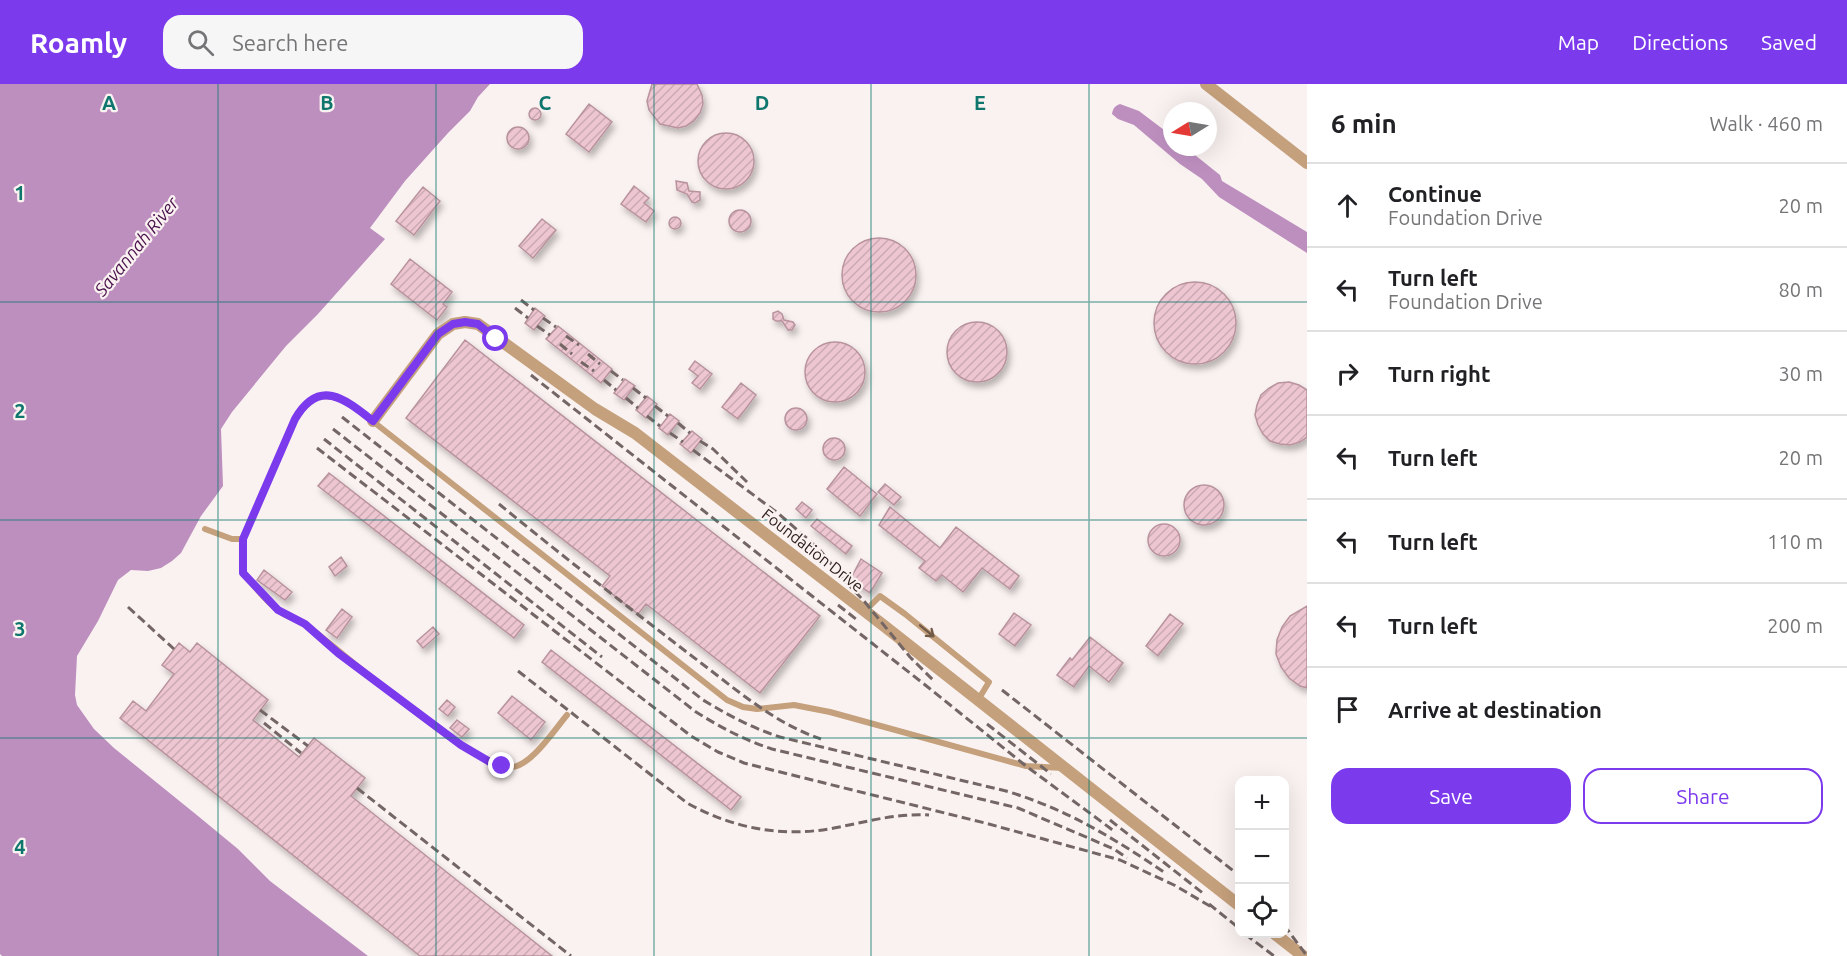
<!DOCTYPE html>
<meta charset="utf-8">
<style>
:root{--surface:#fff;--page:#f6f6f6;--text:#202124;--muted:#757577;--line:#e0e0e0;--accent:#7c3aed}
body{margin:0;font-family:Ubuntu,sans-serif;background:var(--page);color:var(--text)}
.controls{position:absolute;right:18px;bottom:18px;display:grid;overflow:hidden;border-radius:12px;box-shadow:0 6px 24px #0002}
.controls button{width:54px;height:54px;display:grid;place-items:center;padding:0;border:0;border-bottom:2px solid var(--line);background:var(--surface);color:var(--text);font:30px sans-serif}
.compass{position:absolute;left:1163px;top:18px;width:54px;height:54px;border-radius:50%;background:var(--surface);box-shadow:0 6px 24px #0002;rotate:259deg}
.stop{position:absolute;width:18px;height:18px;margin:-14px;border:4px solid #7c3aed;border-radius:50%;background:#fff}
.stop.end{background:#7c3aed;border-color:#fff;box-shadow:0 2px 6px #0008}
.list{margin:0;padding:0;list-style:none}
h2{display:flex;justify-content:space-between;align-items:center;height:78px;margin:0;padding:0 24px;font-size:26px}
h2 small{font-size:20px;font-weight:400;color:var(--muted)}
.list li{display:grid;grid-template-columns:39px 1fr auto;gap:18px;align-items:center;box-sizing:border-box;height:84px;padding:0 24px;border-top:2px solid var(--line)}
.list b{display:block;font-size:22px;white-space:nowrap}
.list p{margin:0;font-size:20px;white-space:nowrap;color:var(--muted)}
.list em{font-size:20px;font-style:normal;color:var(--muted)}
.actions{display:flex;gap:12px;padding:18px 24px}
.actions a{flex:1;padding:14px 0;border:2px solid var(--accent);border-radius:18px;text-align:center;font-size:21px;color:var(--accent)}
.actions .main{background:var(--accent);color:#fff}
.icon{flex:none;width:33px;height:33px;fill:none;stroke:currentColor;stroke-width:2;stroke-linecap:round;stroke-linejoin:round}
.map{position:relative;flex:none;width:1307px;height:872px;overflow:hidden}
header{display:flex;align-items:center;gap:36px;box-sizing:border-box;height:84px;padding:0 30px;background:var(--accent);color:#fff}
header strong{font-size:28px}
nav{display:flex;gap:33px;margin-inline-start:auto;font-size:21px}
.search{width:420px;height:54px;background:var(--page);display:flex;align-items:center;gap:15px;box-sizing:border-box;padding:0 21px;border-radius:18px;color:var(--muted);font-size:22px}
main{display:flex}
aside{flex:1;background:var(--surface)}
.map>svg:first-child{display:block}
.water{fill:#bd8fbf}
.building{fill:url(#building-hatch);stroke:#b8939e;stroke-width:1.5;filter:url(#shadow)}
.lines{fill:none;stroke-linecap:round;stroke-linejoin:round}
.service{stroke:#c5a07c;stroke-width:6}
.minor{stroke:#c5a07c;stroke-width:12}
.rail{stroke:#736664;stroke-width:3;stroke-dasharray:9 4.5;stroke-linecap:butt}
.oneway{stroke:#725a48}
.route{stroke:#7c3aed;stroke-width:8}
.grid{fill:none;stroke:#0f766e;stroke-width:1.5;stroke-opacity:0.55}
.labels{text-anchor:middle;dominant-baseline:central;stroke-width:4.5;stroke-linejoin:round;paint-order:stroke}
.street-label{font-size:16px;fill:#2f201d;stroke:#faf2f0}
.water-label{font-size:18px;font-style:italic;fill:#4a124e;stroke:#faf2f0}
.grid-label{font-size:20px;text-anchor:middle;font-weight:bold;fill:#0f766e;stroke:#faf2f0;stroke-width:4.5;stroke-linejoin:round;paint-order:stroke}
</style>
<header>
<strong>Roamly</strong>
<div class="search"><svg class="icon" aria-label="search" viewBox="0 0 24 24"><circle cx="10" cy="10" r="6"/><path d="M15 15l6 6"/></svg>Search here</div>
<nav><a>Map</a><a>Directions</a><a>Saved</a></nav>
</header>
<main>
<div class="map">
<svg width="1307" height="872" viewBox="0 0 1307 872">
<defs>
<pattern id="building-hatch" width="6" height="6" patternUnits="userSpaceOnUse" patternTransform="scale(1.5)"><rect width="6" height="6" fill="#edc6d1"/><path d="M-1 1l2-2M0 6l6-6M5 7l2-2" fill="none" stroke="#ccaab3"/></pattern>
<filter id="shadow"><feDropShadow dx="3" dy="5" stdDeviation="3" flood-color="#0004"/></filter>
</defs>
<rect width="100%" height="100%" fill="#faf2f0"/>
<path class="water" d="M0,0H490L478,13L470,27L448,49L405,97L370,144L385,155L318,230L286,262L232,328L221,345L223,402L201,432L181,469L172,477L161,484L148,487L131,486L118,496L98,537L77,572L75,611L77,621L94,645L114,664L198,732L238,765L270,797L368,872H2L0,870Z
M1120,20L1139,27L1172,52V63H1185L1220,91L1222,97L1307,148V169L1219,113L1202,95L1180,80L1134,41L1118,35L1112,30C1113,24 1115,22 1120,20Z"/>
<path class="building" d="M652,0H697L702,11L703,20L700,29L694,37L686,42L678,44L660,40L649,26L647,17Z
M589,20L612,38L589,68L566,50Z
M529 30a6 6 0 1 1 12 0a6 6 0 1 1-12 0Z
M507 54a11 11 0 1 1 22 0a11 11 0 1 1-22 0Z
M698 77a28 28 0 1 1 56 0a28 28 0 1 1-56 0Z
M676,97L687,99L689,107L700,108V116L695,119L692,118L687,110L677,106Z
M634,102L649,114L644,119L654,127L646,138L621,120Z
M423,103L440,117L414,151L396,137Z
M729 137a11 11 0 1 1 22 0a11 11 0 1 1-22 0Z
M669 139a6 6 0 1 1 12 0a6 6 0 1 1-12 0Z
M542,135L556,146L533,174L519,162Z
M842 191a37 37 0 1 1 74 0a37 37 0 1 1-74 0Z
M410,175L452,208L443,220L447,223L437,236L391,200Z
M1154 239a41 41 0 1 1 82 0a41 41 0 1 1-82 0Z
M535,224L545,232L534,246L525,239Z
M778,227L782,230L784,236L793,238L795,241L792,246H788L782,237H776L773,235V229Z
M947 268a30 30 0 1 1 60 0a30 30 0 1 1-60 0Z
M558,242L612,285L601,299L546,255Z
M465,256L820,532L760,609L646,520L638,530L602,502L610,492L406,334Z
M805 288a30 30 0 1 1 60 0a30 30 0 1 1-60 0Z
M695,277L712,290L700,305L692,299L698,292L689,285Z
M625,295L635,302L624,316L614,309Z
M1289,298L1299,301L1307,306V353L1300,358L1290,361L1280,360L1270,357L1263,350L1258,341L1255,331L1257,321L1261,311L1269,304L1278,299Z
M741,299L756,311L738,335L722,323Z
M647,312L657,320L646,334L636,326Z
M785 335a11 11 0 1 1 22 0a11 11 0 1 1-22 0Z
M670,330L679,337L668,351L659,344Z
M692,347L702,355L691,369L680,360Z
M823 365a11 11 0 1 1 22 0a11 11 0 1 1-22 0Z
M844,383L877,410L860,432L827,405Z
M329,389L524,541L514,554L318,402Z
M885,400L901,413L894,421L878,408Z
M1184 421a20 20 0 1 1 40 0a20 20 0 1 1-40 0Z
M802,418L812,426L806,434L796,425Z
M890,423L940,464L956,443L1019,492L1010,505L982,484L963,508L942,491L936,497L919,484L925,477L879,441Z
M817,435L852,462L846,470L811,442Z
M1148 456a16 16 0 1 1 32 0a16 16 0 1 1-32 0Z
M341,473L347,482L335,492L329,483Z
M861,475L882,489L870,509L850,496Z
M264,486L292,508L285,516L257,496Z
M1307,522V604L1300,602L1289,594L1281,583L1276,570L1277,556L1282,543L1290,532Z
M342,525L352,533L337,554L326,546Z
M1014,529L1031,541L1015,562L999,550Z
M1170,530L1183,540L1158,572L1146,562Z
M433,543L439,550L423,564L417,557Z
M1090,553L1123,579L1109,598L1089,582L1074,603L1057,591L1070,574L1072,576Z
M179,559L190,568L197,559L268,616L253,636L299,673L314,654L365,694L351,712L552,872H420L120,634L133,617L146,627L174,590L162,581Z
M551,566L741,713L731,726L542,578Z
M512,612L545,638L531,656L498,629Z
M447,616L455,623L448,632L439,625Z
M457,636L469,645L462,653L450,644Z"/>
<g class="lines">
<path class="service" d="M205,445L232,455H243L295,335C309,312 320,307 347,317L727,616L743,623L757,625L794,621L830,628L1026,682L1063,684
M243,455V489C254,501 265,517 278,526C286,533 297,535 306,541C343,568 474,685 512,683C531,682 555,645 567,631
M865,527L880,512L905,530L989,598L978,616"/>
<path class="minor" d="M1206,0L1307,79
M373,337L438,250L453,240L465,238L478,240L595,325L635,349L883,541L1240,822
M1275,850L1303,872"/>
<path class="rail" d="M521,216L534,226
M515,224L528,234
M543,234L556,243
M537,242L550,251
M566,252L579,261
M560,260L572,270
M588,270L600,280
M581,278L594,287
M611,287L623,296
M531,291L929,604L1026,682L1114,747
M604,296L616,306
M633,304L646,314
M626,314L638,324
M655,322L668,332
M647,332L660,342
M342,333L703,616C728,631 752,644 780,653L1006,707C1069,726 1113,754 1167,790
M678,339L690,349
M333,345L696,628C720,643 744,656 772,665L1018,724L1114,765L1127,774
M670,349L683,358
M324,355L602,573
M700,357L713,365L747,398
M317,364L691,652L718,668L744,679L985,739L1120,776L1174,801L1215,825
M693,366L779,430L819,465L846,498L864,517L910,573L934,597
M499,420C565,474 633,527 701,579C738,607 776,640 821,655
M838,521L856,535
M128,523L174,565
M518,587L687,719C732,744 782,754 834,744C866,738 896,729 929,731
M1002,606L1240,792
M260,626L308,662
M264,639L301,669
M987,640L1051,690
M357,704L571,872
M1110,736L1204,810
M1209,820L1240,845
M1284,841L1307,872
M1245,850L1274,872"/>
</g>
<defs><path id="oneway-shaft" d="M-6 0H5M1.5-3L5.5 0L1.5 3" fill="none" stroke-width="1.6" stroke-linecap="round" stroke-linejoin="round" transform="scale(1.5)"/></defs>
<use class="oneway" href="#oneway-shaft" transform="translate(927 547) rotate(39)"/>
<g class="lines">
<path class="route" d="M496,255L478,240L465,238L453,240L438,250L373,337C344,314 319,294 295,335L243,455V489L278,526L305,540L338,569L461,661L495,681L502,682"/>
</g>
<path class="grid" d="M218,0V872M436,0V872M654,0V872M871,0V872M1089,0V872M0,218H1307M0,436H1307M0,654H1307"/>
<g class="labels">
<g class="street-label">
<text transform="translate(813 466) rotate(38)">Foundation Drive</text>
</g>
<g class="water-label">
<text transform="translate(136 162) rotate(-51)">Savannah River</text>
</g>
</g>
<g class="grid-label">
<text x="109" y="26">A</text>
<text x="327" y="26">B</text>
<text x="545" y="26">C</text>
<text x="762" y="26">D</text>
<text x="980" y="26">E</text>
<text x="20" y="116">1</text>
<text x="20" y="334">2</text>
<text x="20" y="552">3</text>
<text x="20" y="770">4</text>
</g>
</svg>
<div class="controls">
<button>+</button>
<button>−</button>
<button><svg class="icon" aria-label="locate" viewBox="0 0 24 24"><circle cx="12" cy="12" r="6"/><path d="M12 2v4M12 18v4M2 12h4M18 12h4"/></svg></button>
</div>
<svg class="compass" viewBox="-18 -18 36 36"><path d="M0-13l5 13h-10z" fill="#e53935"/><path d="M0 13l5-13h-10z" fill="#757577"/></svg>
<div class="stop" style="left:496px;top:255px"></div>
<div class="stop end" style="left:502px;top:682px"></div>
</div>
<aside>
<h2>6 min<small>Walk · 460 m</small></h2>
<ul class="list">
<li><svg class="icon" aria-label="ahead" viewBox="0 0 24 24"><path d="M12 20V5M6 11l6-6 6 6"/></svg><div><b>Continue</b><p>Foundation Drive</p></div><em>20 m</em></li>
<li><svg class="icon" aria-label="left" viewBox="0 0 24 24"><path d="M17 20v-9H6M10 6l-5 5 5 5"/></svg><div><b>Turn left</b><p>Foundation Drive</p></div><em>80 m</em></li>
<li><svg class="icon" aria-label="right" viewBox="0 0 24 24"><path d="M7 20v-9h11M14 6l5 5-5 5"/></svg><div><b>Turn right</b></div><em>30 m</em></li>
<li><svg class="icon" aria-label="left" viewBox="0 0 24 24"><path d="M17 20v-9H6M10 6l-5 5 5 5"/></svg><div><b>Turn left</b></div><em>20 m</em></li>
<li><svg class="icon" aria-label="left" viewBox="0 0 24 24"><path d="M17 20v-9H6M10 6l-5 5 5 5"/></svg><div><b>Turn left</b></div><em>110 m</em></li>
<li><svg class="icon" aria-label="left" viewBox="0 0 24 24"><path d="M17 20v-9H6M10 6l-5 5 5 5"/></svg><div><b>Turn left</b></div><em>200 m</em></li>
<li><svg class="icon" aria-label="arrive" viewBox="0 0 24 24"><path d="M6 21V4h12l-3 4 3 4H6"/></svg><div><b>Arrive at destination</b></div></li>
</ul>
<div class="actions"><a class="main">Save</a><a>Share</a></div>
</aside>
</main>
